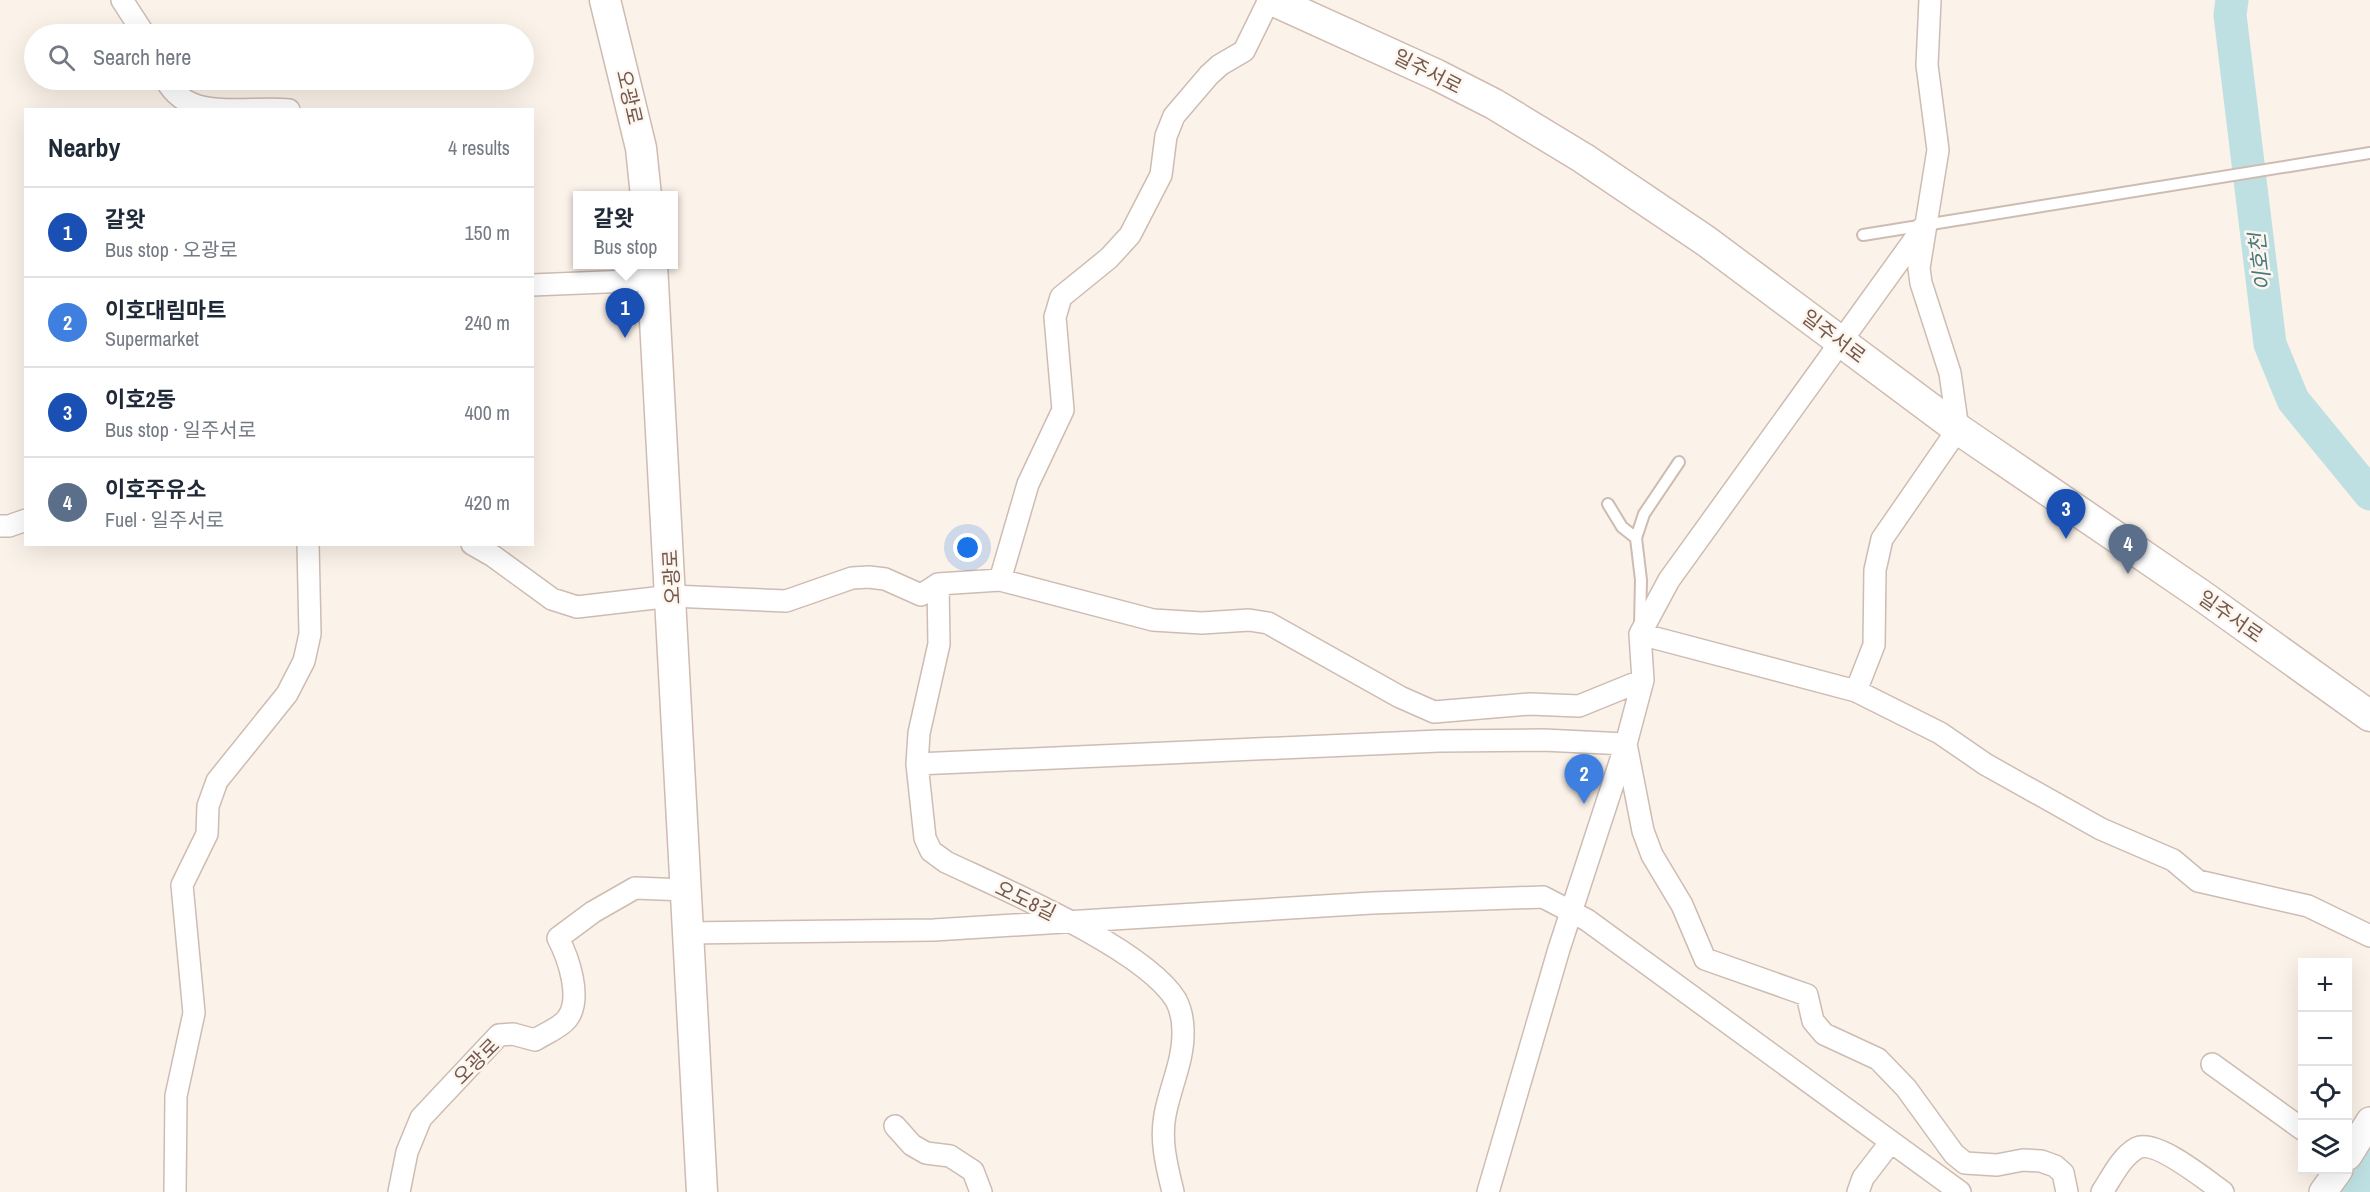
<!DOCTYPE html>
<meta charset="utf-8">
<style>
:root{--surface:#fff;--page:#f2f2f3;--text:#1f2937;--muted:#747a83;--line:#e0e1e3;--accent:#7c3aed}
body{margin:0;font-family:"Archivo Narrow","Noto Sans KR",sans-serif;background:var(--page);color:var(--text)}
.controls{position:absolute;right:18px;bottom:18px;display:grid;overflow:hidden;border-radius:0px;box-shadow:0 6px 24px #0002}
.controls button{width:54px;height:54px;display:grid;place-items:center;padding:0;border:0;border-bottom:2px solid var(--line);background:var(--surface);color:var(--text);font:30px sans-serif}
.you{position:absolute;left:968px;top:548px;width:21px;height:21px;margin:-15px;border:4px solid #fff;border-radius:50%;background:#1a73e8;box-shadow:0 0 0 9px #1a73e833}
.badge{display:grid;place-items:center;width:39px;height:39px;border-radius:50%;background:var(--accent);color:#fff;font-size:20px;font-weight:700}
.pin{position:absolute;translate:-50% -50px;filter:drop-shadow(0 2px 3px #0008)}
.pin::after{content:'';position:absolute;top:32px;width:21px;height:18px;background:inherit;clip-path:polygon(0 0,100% 0,50% 100%)}
.popup{position:absolute;left:573px;top:191px;width:105px;height:78px;box-sizing:border-box;display:grid;place-content:center;border-radius:0px;background:var(--surface);filter:drop-shadow(0 2px 4px #0005);font-size:20px;white-space:nowrap;color:var(--muted)}
.popup b{font-size:22px;color:var(--text)}
.popup::after{content:'';position:absolute;left:50%;top:100%;margin-left:-12px;border:12px solid transparent;border-top-color:var(--surface)}
.list{margin:0;padding:0;list-style:none}
h2{display:flex;justify-content:space-between;align-items:center;height:78px;margin:0;padding:0 24px;font-size:26px}
h2 small{font-size:20px;font-weight:400;color:var(--muted)}
.list li{display:grid;grid-template-columns:39px 1fr auto;gap:18px;align-items:center;box-sizing:border-box;height:90px;padding:0 24px;border-top:2px solid var(--line)}
.list b{display:block;font-size:22px;white-space:nowrap}
.list p{margin:0;font-size:20px;white-space:nowrap;color:var(--muted)}
.list em{font-size:20px;font-style:normal;color:var(--muted)}
.icon{flex:none;width:33px;height:33px;fill:none;stroke:currentColor;stroke-width:2;stroke-linecap:round;stroke-linejoin:round}
.map{position:relative;flex:none;width:2370px;height:1192px;overflow:hidden}
.search{position:absolute;background:var(--surface);box-shadow:0 6px 24px #0002;left:24px;top:24px;width:510px;height:66px;display:flex;align-items:center;gap:15px;box-sizing:border-box;padding:0 21px;border-radius:33px;color:var(--muted);font-size:22px}
.panel{position:absolute;background:var(--surface);box-shadow:0 6px 24px #0002;left:24px;top:108px;width:510px;height:438px;border-radius:0px}
.map>svg:first-child{display:block}
.lines{fill:none;stroke-linecap:round;stroke-linejoin:round}
.river{stroke:#bee0e3;stroke-width:33}
.service-casing{stroke:#cebcb2;stroke-width:14}
.minor-casing{stroke:#cebcb2;stroke-width:24}
.tertiary-casing{stroke:#cebcb2;stroke-width:30}
.secondary-casing{stroke:#d0bbb0;stroke-width:33}
.service{stroke:#fff;stroke-width:10}
.minor{stroke:#fff;stroke-width:21}
.tertiary{stroke:#fff;stroke-width:27}
.secondary{stroke:#fff;stroke-width:30}
.labels{text-anchor:middle;dominant-baseline:central;stroke-width:5;stroke-linejoin:round;paint-order:stroke}
.street-label{font-size:20px;fill:#73584e;stroke:#fdf6ef}
.water-label{font-size:21px;font-style:italic;fill:#47787d;stroke:#fdf6ef}
</style>
<div class="map">
<svg width="2370" height="1192" viewBox="0 0 2370 1192">
<rect width="100%" height="100%" fill="#fbf2e9"/>
<g class="lines">
<path class="river" d="M2232,0L2230,15L2270,344L2293,400L2370,494
M2352,1192L2370,1160"/>
<g class="service-casing">
<path id="service" d="M1863,235L2370,153
M1608,504L1622,527L1636,538
M1640,625L1641,580L1636,538L1644,514L1679,462"/>
</g>
<g class="minor-casing">
<path id="minor" d="M122,0L144,34
M166,80C189,124 249,105 289,110
M532,285L654,280
M0,526H9L26,520
M472,544L493,556L552,599L577,607L672,596L786,601L852,578L869,577L885,579L921,595L938,584L1000,580L1153,620L1202,623L1249,620L1268,623L1400,697L1434,712L1530,704L1579,706L1643,680
M1000,580L1028,484L1063,410L1055,317L1061,297L1109,258L1130,235L1161,175L1166,136L1174,116L1209,75L1220,65L1244,51L1269,0
M938,584L939,644L919,733L917,764L925,838L931,851L946,862C1003,889 1144,948 1176,1000C1181,1010 1183,1019 1183,1031C1184,1060 1170,1087 1165,1115C1160,1141 1167,1167 1173,1192
M1640,634L1856,691L1940,733L1985,764L2101,829L2173,860L2198,881L2308,906L2370,936
M1856,691L1874,645L1875,570L1882,539L1958,429L1950,373L1921,283L1919,268L1938,150L1927,65L1930,0
M917,764L1439,741L1543,740L1626,744L1643,831L1652,855L1682,905L1705,959L1807,995L1813,1021L1824,1034L1878,1059L1906,1088L1954,1154L1965,1163L1997,1165L2023,1160L2041,1161L2055,1166L2063,1173L2067,1192
M687,933L934,930L1372,903L1543,897L1587,920L1960,1192
M2212,1064L2302,1129
M895,1126L912,1145L926,1153L950,1156L973,1171L981,1192
M175,1192L176,1096L194,1013L182,885L207,834L208,806L217,781L287,694L304,661L310,634L308,544
M399,1192L407,1152L421,1118L499,1035L513,1034L535,1040C544,1034 560,1028 567,1019C583,999 568,957 558,938L593,912L635,888L685,890
M1488,1192L1559,949L1626,744L1643,680L1640,634L1669,580L1925,225
M1858,1192L1863,1178L1890,1143
M2102,1192C2112,1177 2121,1157 2137,1148C2156,1139 2206,1180 2223,1192"/>
</g>
<g class="tertiary-casing">
<path id="tertiary" d="M2348,1156L2370,1121
M2323,1192L2339,1170"/>
</g>
<g class="secondary-casing">
<path id="secondary" d="M605,0L641,148L646,196
M1272,0L1437,75L1494,104L1583,158L1706,241L1958,429L2201,595L2370,716
M652,264L702,1192"/>
</g>
<use href="#service" class="service"/>
<use href="#minor" class="minor"/>
<use href="#tertiary" class="tertiary"/>
<use href="#secondary" class="secondary"/>
</g>
<g class="labels">
<g class="street-label">
<text transform="translate(1428 71) rotate(27)">일주서로</text>
<text transform="translate(630 97) rotate(77)">오광로</text>
<text transform="translate(1834 336) rotate(37)">일주서로</text>
<text transform="translate(671 577) rotate(-93)">오광로</text>
<text transform="translate(2231 616) rotate(35)">일주서로</text>
<text transform="translate(1026 900) rotate(26)">오도8길</text>
<text transform="translate(476 1061) rotate(-45)">오광로</text>
</g>
<g class="water-label">
<text transform="translate(2260 262) rotate(-97)">이호천</text>
</g>
</g>
</svg>
<div class="controls">
<button>+</button>
<button>−</button>
<button><svg class="icon" aria-label="locate" viewBox="0 0 24 24"><circle cx="12" cy="12" r="6"/><path d="M12 2v4M12 18v4M2 12h4M18 12h4"/></svg></button>
<button><svg class="icon" aria-label="layers" viewBox="0 0 24 24"><path d="M12 4l9 5-9 5-9-5zM3 14l9 5 9-5"/></svg></button>
</div>
<div class="you"></div>
<div class="pin badge" style="left:625px;top:338px;background:#1a4fb4">1</div>
<div class="popup"><b>갈왓</b>Bus stop</div>
<div class="pin badge" style="left:1584px;top:804px;background:#3f7fe0">2</div>
<div class="pin badge" style="left:2066px;top:539px;background:#1a4fb4">3</div>
<div class="pin badge" style="left:2128px;top:574px;background:#5c6f8a">4</div>
<div class="search"><svg class="icon" aria-label="search" viewBox="0 0 24 24"><circle cx="10" cy="10" r="6"/><path d="M15 15l6 6"/></svg>Search here</div>
<section class="panel">
<h2>Nearby<small>4 results</small></h2>
<ul class="list">
<li><span class="badge" style="background:#1a4fb4">1</span><div><b>갈왓</b><p>Bus stop · 오광로</p></div><em>150 m</em></li>
<li><span class="badge" style="background:#3f7fe0">2</span><div><b>이호대림마트</b><p>Supermarket</p></div><em>240 m</em></li>
<li><span class="badge" style="background:#1a4fb4">3</span><div><b>이호2동</b><p>Bus stop · 일주서로</p></div><em>400 m</em></li>
<li><span class="badge" style="background:#5c6f8a">4</span><div><b>이호주유소</b><p>Fuel · 일주서로</p></div><em>420 m</em></li>
</ul>
</section>
</div>
